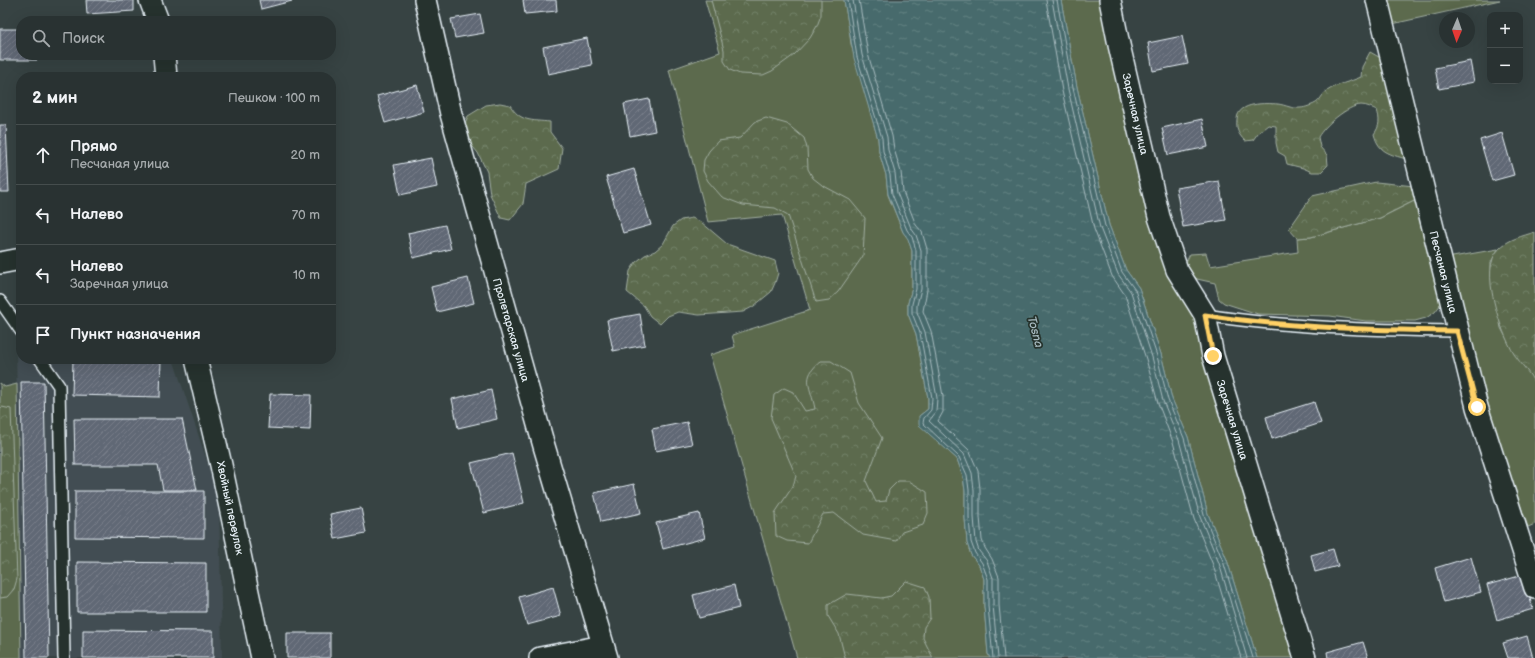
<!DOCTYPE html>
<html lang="ru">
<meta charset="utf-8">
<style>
:root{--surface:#293232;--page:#353e3e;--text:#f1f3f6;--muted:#a5aaac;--line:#454d4d}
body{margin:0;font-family:"Balsamiq Sans",sans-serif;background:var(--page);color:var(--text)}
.controls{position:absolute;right:12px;top:12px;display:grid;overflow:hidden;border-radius:8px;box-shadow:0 4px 16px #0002}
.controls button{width:36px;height:36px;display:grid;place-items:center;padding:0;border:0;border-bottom:1px solid var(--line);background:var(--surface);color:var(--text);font:20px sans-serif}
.compass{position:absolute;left:1439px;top:12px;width:36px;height:36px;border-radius:50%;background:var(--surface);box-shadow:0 4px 16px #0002;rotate:182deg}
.stop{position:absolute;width:12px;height:12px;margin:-9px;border:3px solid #ffd166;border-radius:50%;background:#fff}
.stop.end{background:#ffd166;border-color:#fff;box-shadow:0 1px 4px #0008}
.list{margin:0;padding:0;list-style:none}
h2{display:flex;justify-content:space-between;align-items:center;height:52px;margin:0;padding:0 16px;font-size:17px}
h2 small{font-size:13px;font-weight:400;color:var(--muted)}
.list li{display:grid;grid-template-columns:26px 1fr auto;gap:12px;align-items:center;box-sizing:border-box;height:60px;padding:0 16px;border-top:1px solid var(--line)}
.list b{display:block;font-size:15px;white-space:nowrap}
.list p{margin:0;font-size:13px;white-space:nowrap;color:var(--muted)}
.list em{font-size:13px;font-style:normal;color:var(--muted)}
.icon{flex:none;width:22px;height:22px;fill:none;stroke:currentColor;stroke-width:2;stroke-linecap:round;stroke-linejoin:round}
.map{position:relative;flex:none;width:1535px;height:658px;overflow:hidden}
.search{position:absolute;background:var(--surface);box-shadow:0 4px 16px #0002;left:16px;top:16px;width:320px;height:44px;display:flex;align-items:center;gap:10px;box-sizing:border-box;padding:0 14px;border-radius:16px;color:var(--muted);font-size:15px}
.panel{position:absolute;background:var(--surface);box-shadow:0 4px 16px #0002;left:16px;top:72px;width:320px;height:292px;border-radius:16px}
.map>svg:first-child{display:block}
.built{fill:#434e52}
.green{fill:#5c6b4d;stroke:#a2aea2}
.forest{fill:url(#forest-crowns);stroke:#a2aea2}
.water{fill:url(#water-ripples);stroke:#87a1a4}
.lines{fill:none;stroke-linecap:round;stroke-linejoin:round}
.shore{stroke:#a8bbc0;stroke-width:1}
.building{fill:url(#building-hatch);stroke:#e8f1f8}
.lane-casing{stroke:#e8f1f8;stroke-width:14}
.street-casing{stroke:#e8f1f8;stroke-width:24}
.lane{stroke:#26332d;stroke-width:11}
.street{stroke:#26332d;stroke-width:21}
.route{stroke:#ffd166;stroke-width:5}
.labels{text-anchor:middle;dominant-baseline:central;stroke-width:3.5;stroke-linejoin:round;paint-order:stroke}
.street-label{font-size:11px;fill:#e8f1f8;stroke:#26332d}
.water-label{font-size:12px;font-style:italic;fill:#a8bbc0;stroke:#26332d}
</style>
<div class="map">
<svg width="1535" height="658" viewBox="0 0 1535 658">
<defs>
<pattern id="forest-crowns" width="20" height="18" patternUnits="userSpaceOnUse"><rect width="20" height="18" fill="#5c6b4d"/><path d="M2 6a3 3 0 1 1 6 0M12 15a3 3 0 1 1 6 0" fill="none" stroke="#738167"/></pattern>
<pattern id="water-ripples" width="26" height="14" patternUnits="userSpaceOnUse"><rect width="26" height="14" fill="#476b6c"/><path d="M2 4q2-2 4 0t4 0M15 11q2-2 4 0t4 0" fill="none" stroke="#628182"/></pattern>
<pattern id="building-hatch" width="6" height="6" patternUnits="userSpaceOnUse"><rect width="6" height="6" fill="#606775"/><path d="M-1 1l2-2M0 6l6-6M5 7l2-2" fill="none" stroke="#777d89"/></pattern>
</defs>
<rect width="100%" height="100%" fill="#374343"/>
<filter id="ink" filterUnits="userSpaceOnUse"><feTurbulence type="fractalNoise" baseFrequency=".025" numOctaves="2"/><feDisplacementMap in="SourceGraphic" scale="8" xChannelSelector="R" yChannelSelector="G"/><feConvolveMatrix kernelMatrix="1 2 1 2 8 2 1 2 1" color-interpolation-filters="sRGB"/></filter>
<g filter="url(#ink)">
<path class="built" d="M21,339V359H173L219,497L222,658H21L16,342Z"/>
<path class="green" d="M705,0H844L849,29L851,44L878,139L879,152L886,175L888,195L903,232L908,238L912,251V288L908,303V314L916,334L928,398V409L919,416L942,445L957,459L963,476L965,491V518L967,543L971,555L979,565L984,579V606L988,654L990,658H797L710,355L735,347L732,335L810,310L782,215L708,222L669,70L720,52Z
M1061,0H1103L1211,381L1298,658H1257L1227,560L1208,514L1188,437L1172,399L1161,354L1139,288L1126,270L1109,225L1077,87Z
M1387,0H1500L1392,24Z
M1416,200L1441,304L1435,312L1426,318L1415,321H1366L1330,316L1258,314L1224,303L1219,299L1215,283L1197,279L1184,266L1190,254L1206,253L1210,266L1298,252L1297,238L1311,237L1380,218Z
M1498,249L1491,262V276L1501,328L1514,353L1531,375L1535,384V524L1528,527L1489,418L1447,258Z
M0,383L5,387L17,384L21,658H0Z"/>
<path class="forest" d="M711,0H821V15L817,26L810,38L794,55L772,71L763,75L740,74L730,70L724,61V50Z
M1370,52L1386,61L1406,159C1390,154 1379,153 1374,134C1380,126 1380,120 1377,110C1372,108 1367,105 1361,105C1347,106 1325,125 1318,137L1320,147L1327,155L1328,165L1321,172H1312L1303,168L1287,164L1285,156L1278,152L1276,143V126L1268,125L1258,133L1253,140L1245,141C1238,134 1236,129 1237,119C1238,102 1266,103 1278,104C1286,105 1292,109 1300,108C1303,108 1306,107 1309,106C1322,102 1319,97 1327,91C1337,84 1350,82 1361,77L1362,67Z
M500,103L510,105C520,122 531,120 550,122V132L562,148L559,169L526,184L523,204L510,220L501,218L490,194L487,172L478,153L464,136V126L468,116L486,105Z
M766,118L787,124L804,138L807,148L808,169L813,178L822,185L850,200L865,218L863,256L838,292L829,300L816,302L788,215L775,208L743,205L722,197L708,181L703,171L704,160L709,151L718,141L740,138L755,122Z
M1376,182L1414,186L1416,200L1380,218L1311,237L1297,238L1289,229L1312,196Z
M692,218L701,222L727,244L775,261L778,273L775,283L771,292L754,306L743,312L699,315L678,312L668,316L660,324L650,316L644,306L627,292L630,271L636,262L645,255L655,251L663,244L673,226L681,220Z
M1535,232V384C1530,373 1521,364 1514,354C1501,332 1478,269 1499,249C1508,239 1523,236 1535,232Z
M821,361H831L850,373L859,403L882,438L866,481L876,502L886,501L889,490L898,481H909L927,492L928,513L923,525L902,532L896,541L863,535L834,513L823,514L808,543L787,541L776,536L775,513L793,486L796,476L771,418L774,395L784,388L793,392L805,411L815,409C811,386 800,378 821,361Z
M2,407L11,409L17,579L14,589L7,597L0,598V410Z
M906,581L925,587L929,597L930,618L924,627L923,638L933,658H845L839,634L828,616V605L847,594L881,598L891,596Z"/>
<path class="water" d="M844,0H1061L1077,87L1109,225L1126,270L1139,288L1161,354L1172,399L1188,437L1208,514L1227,560L1257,658H990L988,654L984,606V579L979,565L971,555L967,543L965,518V491L963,476L957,459L919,425V416L928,409V398L916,334L908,314V303L912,288V251L908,239L903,232L888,194L886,175L879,152L878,139L854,58Z"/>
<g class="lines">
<path class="shore" d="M848,0L857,57L882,138L883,151L890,175L892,194L907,230L912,237L916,250V289L912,304V313L920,333L932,398L931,410L924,418L923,423L959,457L967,475L969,490V518L971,542L975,553L982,563L988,579V606L993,658
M853,0L862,55L887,137L888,150L895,173L897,193L911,228L916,235L921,250V289L917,305V312L925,332L937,398L936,412L929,421L964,454L972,473L974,490V517L976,542L979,551L987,561L993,578V605L998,658
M859,0L868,54L892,136L894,149L901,172L903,192L916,225L922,232L927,249V290L923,311L931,331L943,396V412L938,421L969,450L978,471L980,489V517L982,540L985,548L992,559L999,577V605L1004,658
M1046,0L1062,91L1094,229L1112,276L1125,295L1146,359L1158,403L1173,442L1194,519L1213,565L1241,658
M1052,0L1068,89L1100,228L1118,274L1131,292L1152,357L1163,401L1179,440L1200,517L1219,563L1247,658
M1057,0L1073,88L1105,226L1122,272L1135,290L1157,356L1168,400L1184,438L1204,515L1223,561L1253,658"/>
</g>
<path class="building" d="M86,0H134V11L87,14Z
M259,0H291L292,1L261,9Z
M523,0H556L557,11L525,14Z
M480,14L484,33L455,38L451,19Z
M0,29H21V55H37V60H0Z
M1182,36L1188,64L1153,71L1148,43Z
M587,38L592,65L548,74L543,47Z
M1470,61L1474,82L1439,89L1435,68Z
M417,85L424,112L385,123L377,96Z
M649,99L655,131L630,136L624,104Z
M1202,119L1208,147L1168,155L1162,128Z
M0,125H6L9,192H0Z
M1502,133L1514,175L1492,181L1480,140Z
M431,158L437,187L400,195L394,165Z
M634,169L651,225L623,233L606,177Z
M1219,181L1226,220L1183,227L1176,188Z
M445,225L451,249L413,258L408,233Z
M468,278L474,303L437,312L431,287Z
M640,314L645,345L613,351L607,320Z
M73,359H161L160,397L72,395Z
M21,382H44L49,658H26Z
M491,390L497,419L458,428L452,399Z
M270,394L311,395L310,430L268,428Z
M1314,402L1321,423L1272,439L1266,417Z
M74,419H182L197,490H163L158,465H75Z
M687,422L692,444L656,451L652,429Z
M512,453L524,503L484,513L471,463Z
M634,484L641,513L601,522L594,493Z
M75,491H204V538L75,537Z
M361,508L366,533L335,539L330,514Z
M699,513L705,538L663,549L656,523Z
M1333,549L1338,566L1315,572L1311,555Z
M1471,557L1481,592L1444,602L1435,568Z
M77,562L206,563V612H77Z
M1523,575L1533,609L1497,620L1487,585Z
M734,585L739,608L699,618L693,595Z
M553,587L561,616L527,625L519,597Z
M83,630L213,631V658H83Z
M287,633H330V658H287Z
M1527,636L1533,658H1508L1503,643Z
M1363,642L1368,658H1328L1327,652Z"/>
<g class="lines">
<g class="lane-casing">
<path id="lane" d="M0,301L21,331
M1205,315C1288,328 1373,330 1457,331
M40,359L59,386L64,658"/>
</g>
<g class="street-casing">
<path id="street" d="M150,0L158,21
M425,0L451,114L544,446L607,658
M1110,0L1119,45L1159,217L1177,270L1205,315L1213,356L1305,658
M1377,0L1477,407L1535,588
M164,55L166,77
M0,263L21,259
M196,359L221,465L262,658
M540,658L603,646"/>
</g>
<use href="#lane" class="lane"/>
<use href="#street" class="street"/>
</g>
</g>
<g class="lines" filter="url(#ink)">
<path class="route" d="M1213,356L1205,315C1288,328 1373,330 1457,331L1477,407"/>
</g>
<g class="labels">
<g class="street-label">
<text transform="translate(1135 114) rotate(77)">Заречная улица</text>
<text transform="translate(1443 272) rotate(76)">Песчаная улица</text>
<text transform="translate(511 330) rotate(74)">Пролетарская улица</text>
<text transform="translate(1232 420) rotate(73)">Заречная улица</text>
<text transform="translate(230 508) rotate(78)">Хвойный переулок</text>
</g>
<g class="water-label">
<text transform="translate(1035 332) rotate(75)">Tosna</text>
</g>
</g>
</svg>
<div class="controls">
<button>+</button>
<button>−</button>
</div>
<svg class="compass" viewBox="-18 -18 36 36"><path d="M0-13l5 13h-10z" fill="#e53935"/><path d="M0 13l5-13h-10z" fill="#a5aaac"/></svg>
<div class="stop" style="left:1477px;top:407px"></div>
<div class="stop end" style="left:1213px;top:356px"></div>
<div class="search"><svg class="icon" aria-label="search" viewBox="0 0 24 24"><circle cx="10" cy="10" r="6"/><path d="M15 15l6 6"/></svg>Поиск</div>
<section class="panel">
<h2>2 мин<small>Пешком · 100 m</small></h2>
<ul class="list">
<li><svg class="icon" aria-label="ahead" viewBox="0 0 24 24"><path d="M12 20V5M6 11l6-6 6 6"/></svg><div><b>Прямо</b><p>Песчаная улица</p></div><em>20 m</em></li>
<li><svg class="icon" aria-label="left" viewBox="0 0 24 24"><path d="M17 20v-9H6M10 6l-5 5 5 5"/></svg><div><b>Налево</b></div><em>70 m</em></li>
<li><svg class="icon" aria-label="left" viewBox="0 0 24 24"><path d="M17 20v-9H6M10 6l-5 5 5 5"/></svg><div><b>Налево</b><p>Заречная улица</p></div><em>10 m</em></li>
<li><svg class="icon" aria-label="arrive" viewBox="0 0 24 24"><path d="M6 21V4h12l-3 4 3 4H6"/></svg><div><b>Пункт назначения</b></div></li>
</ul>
</section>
</div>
